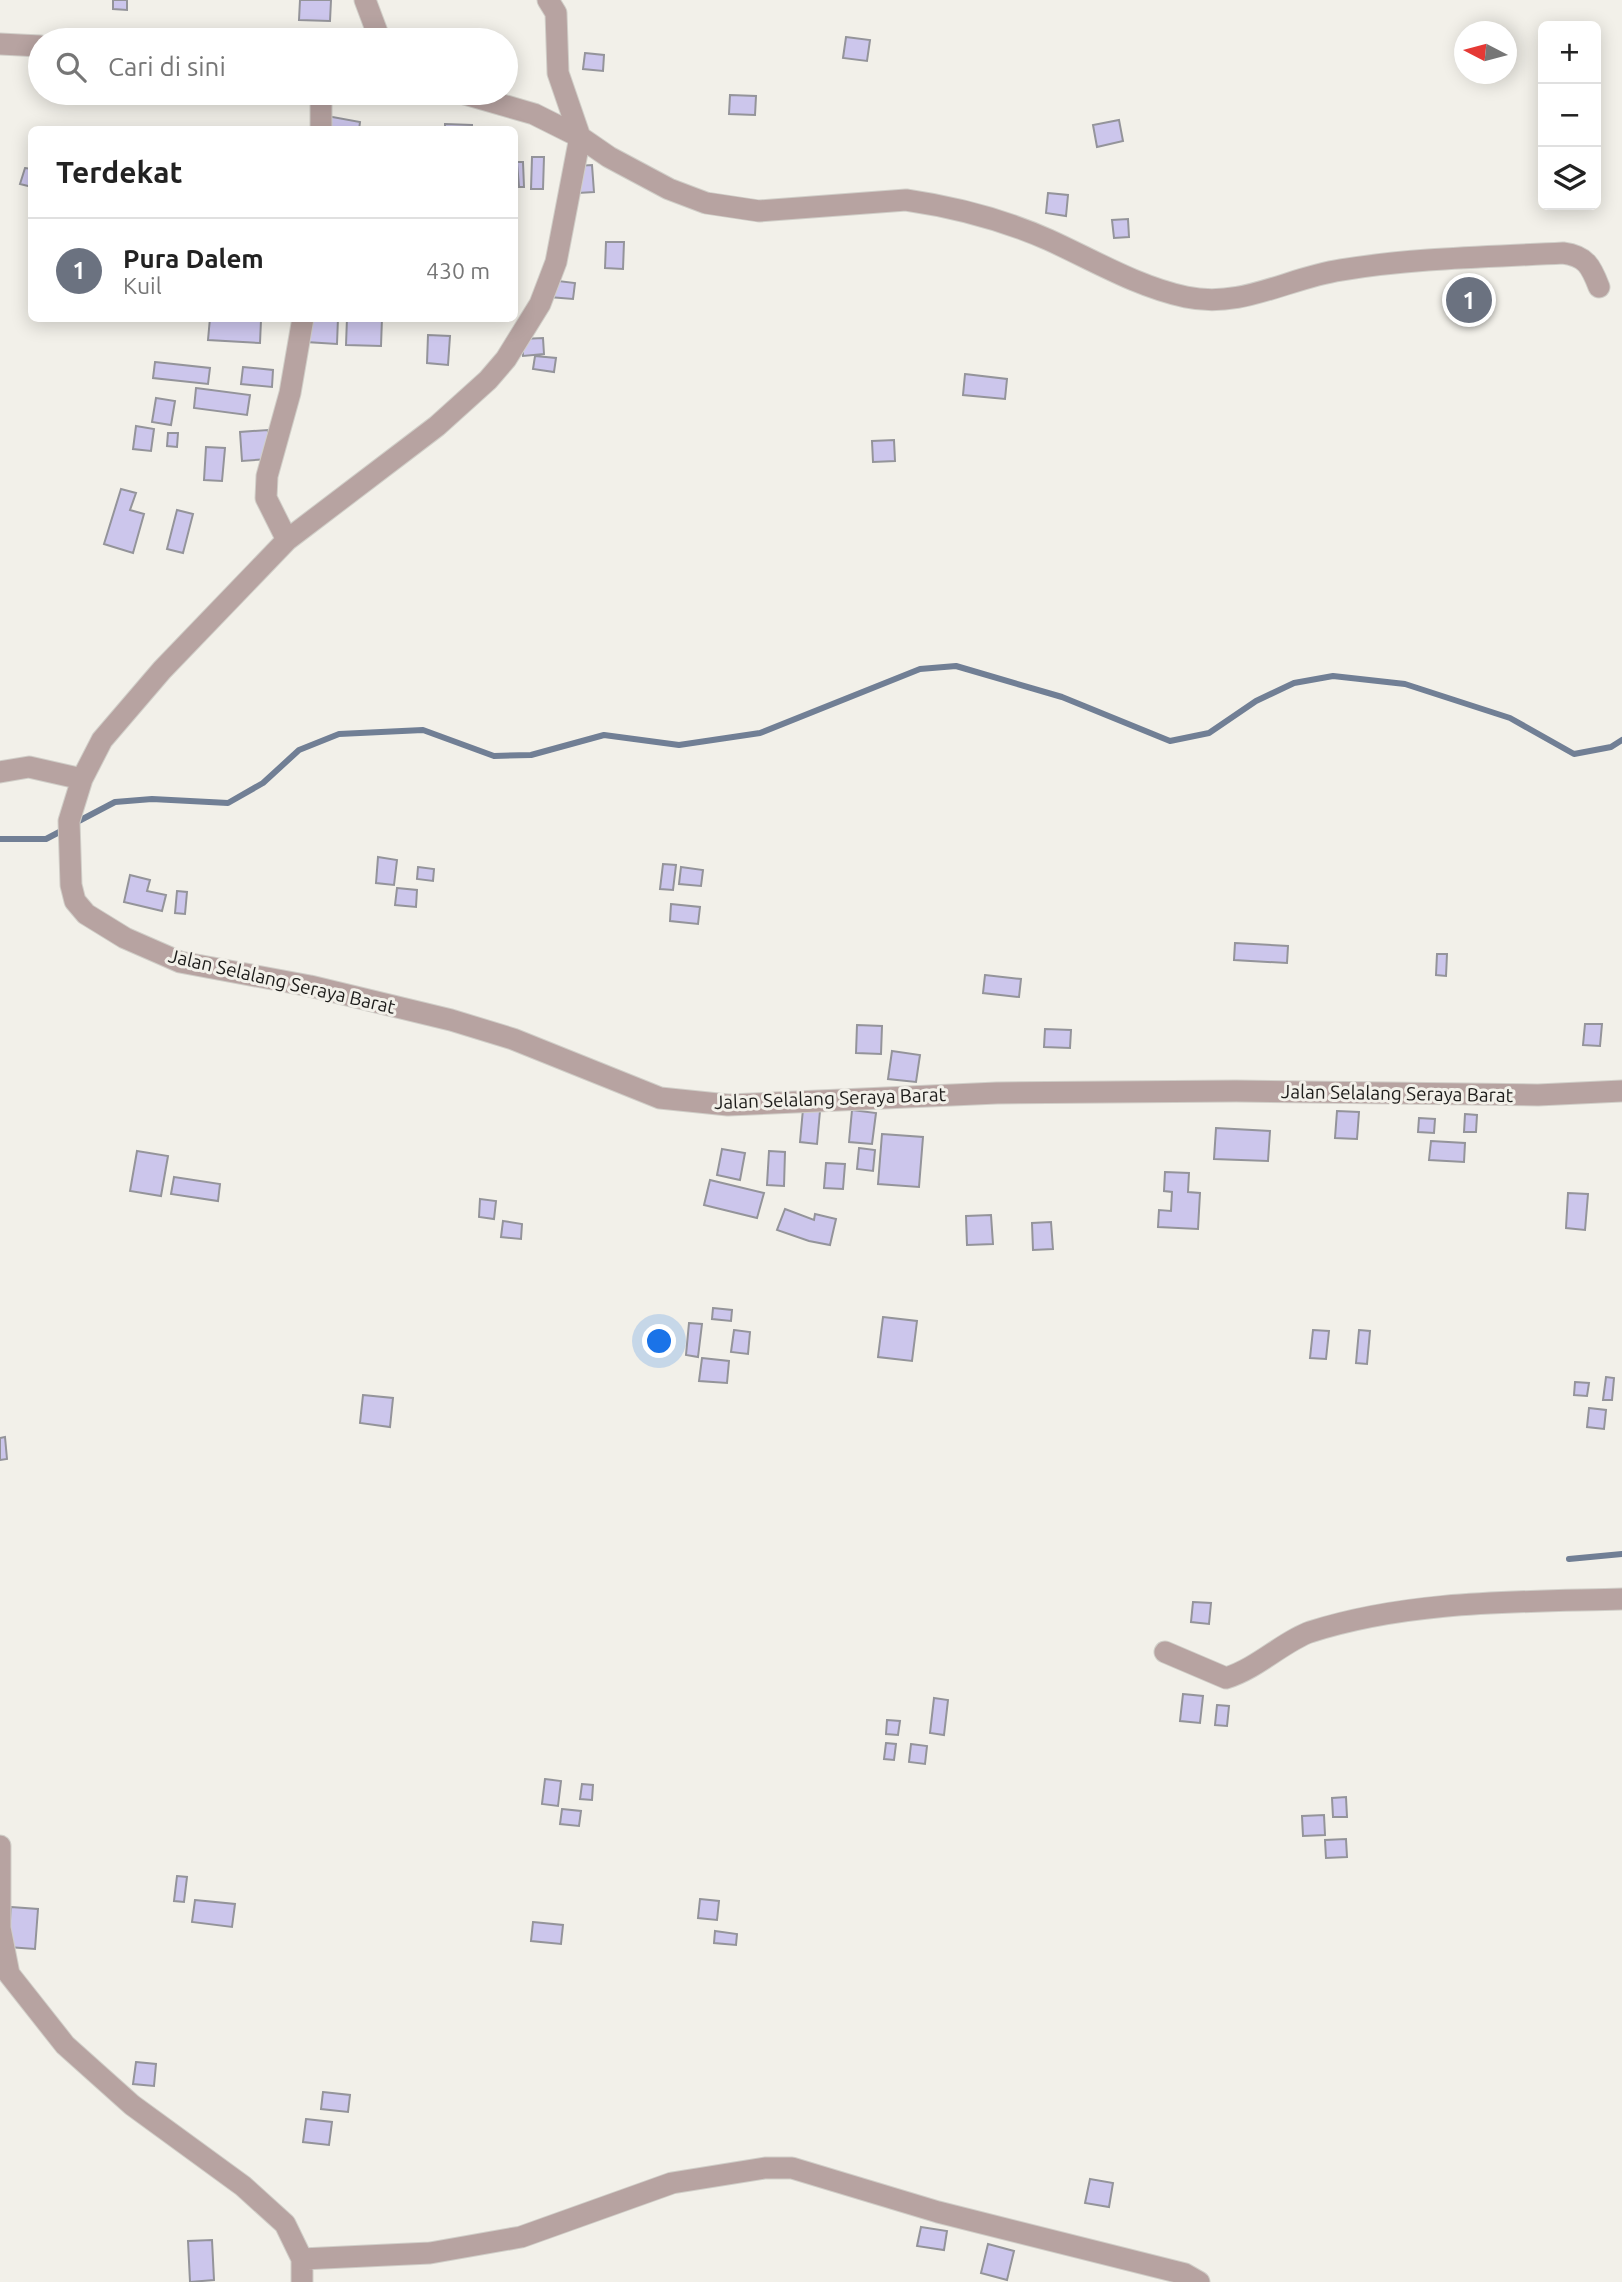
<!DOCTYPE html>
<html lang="id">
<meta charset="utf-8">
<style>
:root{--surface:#fff;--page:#f2f2f2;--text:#222;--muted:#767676;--line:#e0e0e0;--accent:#b02e78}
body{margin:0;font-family:Ubuntu,sans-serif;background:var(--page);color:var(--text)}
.controls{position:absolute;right:21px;top:21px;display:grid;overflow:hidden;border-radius:10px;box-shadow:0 4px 18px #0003}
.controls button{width:63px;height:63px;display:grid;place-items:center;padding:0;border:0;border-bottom:2px solid var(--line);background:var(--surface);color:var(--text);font:35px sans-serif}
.compass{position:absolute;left:1454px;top:21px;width:63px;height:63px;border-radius:50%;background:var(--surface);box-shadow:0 4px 18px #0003;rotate:276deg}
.you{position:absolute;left:660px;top:1342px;width:24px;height:24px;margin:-18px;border:5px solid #fff;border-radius:50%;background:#1a73e8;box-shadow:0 0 0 10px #1a73e833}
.badge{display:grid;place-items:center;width:46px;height:46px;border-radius:50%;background:var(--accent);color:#fff;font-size:23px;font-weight:700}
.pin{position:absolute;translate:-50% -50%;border:4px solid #fff;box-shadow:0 2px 7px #0006}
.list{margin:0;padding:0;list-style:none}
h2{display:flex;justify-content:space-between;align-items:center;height:91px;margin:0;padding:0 28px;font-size:30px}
h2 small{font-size:23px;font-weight:400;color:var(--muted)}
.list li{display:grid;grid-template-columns:46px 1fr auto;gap:21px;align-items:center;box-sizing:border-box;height:105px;padding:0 28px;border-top:2px solid var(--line)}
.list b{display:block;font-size:26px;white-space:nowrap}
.list p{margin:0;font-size:23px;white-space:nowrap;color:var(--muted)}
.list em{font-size:23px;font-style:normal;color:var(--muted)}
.icon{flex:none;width:38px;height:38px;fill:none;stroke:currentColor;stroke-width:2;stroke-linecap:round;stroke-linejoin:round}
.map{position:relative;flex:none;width:1622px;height:2282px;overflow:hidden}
.search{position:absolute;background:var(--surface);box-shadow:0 4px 18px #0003;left:28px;top:28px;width:490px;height:77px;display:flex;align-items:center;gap:18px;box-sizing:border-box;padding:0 24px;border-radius:38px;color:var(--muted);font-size:26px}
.panel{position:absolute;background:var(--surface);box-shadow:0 4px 18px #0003;left:28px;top:126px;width:490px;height:196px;border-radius:10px}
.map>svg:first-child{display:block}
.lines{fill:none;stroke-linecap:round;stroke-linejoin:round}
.stream{stroke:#717f95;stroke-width:6}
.building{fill:#ccc6ec;stroke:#94949a;stroke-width:2}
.minor-casing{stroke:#d0cec8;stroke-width:23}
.minor{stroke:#b7a3a1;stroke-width:21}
.labels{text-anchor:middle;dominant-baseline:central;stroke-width:6;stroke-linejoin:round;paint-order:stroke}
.street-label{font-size:19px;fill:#1d1c1a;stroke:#f2f0e9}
</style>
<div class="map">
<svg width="1622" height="2282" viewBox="0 0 1622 2282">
<rect width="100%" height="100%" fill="#f2f0e9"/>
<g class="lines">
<path class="stream" d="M75,823L115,802L152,799L228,803L263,783L299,750L339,734L423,730L494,756L531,755L604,735L679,745L760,733L920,669L956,666L1062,697L1170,741L1209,733L1256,701L1294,683L1333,676L1405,684L1510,718L1574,754L1611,747L1622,740
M0,839H46L65,829
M1569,1559L1622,1554"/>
</g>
<path class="building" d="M113,0H127V10L113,9Z
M300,0H331L330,21L299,20Z
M846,37L870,40L867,61L843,58Z
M585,53L604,55L603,71L583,69Z
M730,95L756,96L755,115L729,114Z
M327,116L360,122L359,130L325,128Z
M1119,120L1123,141L1097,147L1093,125Z
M445,124L472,125V130H445Z
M532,157H544L543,189H531Z
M517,162H523L524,187H519Z
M592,165L594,192L578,193L576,166Z
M25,168L32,169V187L20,184Z
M1048,193L1068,195L1066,216L1046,213Z
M1128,219L1129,237L1114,238L1112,220Z
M606,242H624L623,269L605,268Z
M550,280L575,283L573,299L549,297Z
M210,318L261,320L260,343L208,340Z
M308,318H338L337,344L306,342Z
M347,318H382L381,346L346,345Z
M428,335L450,336L448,365L427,363Z
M543,338L544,354L523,356L522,339Z
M535,356L556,358L554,372L533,369Z
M155,362L210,368L208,384L153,378Z
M243,367L273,370L272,387L241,384Z
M965,374L1007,379L1005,399L963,395Z
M196,388L250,395L247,415L194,408Z
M156,398L175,401L171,425L152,422Z
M136,426L154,429L151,451L133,449Z
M268,430L269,459L242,461L240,432Z
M168,433H178L177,447L167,446Z
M894,440L895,461L873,462L872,441Z
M206,447L225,448L222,481L204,480Z
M121,489L136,493L130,510L144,514L133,553L104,544Z
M177,510L193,514L183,553L167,549Z
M378,857L397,860L394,885L376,883Z
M663,864L676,865L673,890L660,889Z
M418,867L434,869L433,881L417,879Z
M681,867L703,870L701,886L679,884Z
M130,875L150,880L147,891L166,895L162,911L124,902Z
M397,888L417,890L416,907L395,905Z
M177,891L187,892L185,914L175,913Z
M671,904L700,907L698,924L670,921Z
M1235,943L1288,946L1287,963L1234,960Z
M1437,954H1447L1446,976L1436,975Z
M985,975L1021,979L1019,997L983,993Z
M1585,1024H1602L1600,1046L1583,1045Z
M857,1025L882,1026L881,1054L856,1053Z
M1045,1029L1071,1030L1070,1048L1044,1047Z
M892,1051L920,1055L916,1082L888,1079Z
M803,1109L820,1111L817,1144L800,1142Z
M852,1110L876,1113L872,1144L849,1142Z
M1337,1111L1359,1112L1357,1139L1335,1138Z
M1465,1114L1477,1115L1476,1132H1464Z
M1419,1118L1435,1119L1434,1133L1418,1132Z
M1216,1128L1270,1131L1268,1161L1214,1159Z
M882,1134L923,1137L919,1187L878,1184Z
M1431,1141L1465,1143L1464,1162L1429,1160Z
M859,1148L875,1150L873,1171L857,1169Z
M722,1149L745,1153L740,1180L717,1175Z
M137,1151L168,1156L161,1196L130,1191Z
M769,1151L785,1152L784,1186L767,1185Z
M826,1163L845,1164L843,1189L824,1188Z
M1165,1172L1189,1173L1188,1192L1200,1193L1198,1229L1158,1227L1159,1210L1171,1211L1172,1192L1164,1191Z
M174,1177L220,1184L218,1201L171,1194Z
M710,1180L764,1193L757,1218L704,1205Z
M1568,1193L1588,1194L1585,1230L1566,1228Z
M480,1199L496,1201L494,1219L479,1217Z
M785,1209L814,1220L815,1214L836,1219L830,1245L809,1241L777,1230Z
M991,1215L993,1244L967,1245L966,1216Z
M503,1221L522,1224L521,1239L501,1237Z
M1051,1222L1053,1249L1033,1250L1032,1223Z
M713,1308L732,1310L731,1321L712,1319Z
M883,1317L917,1321L912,1361L878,1357Z
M689,1323L702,1324L698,1357L686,1355Z
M734,1330L750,1332L748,1354L731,1352Z
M1313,1330L1329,1331L1326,1359L1310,1358Z
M1359,1330L1370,1331L1367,1364L1356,1363Z
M702,1358L729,1361L727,1383L699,1381Z
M1606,1377L1614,1378L1612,1400H1603Z
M1575,1382L1589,1383L1587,1396L1574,1395Z
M363,1395L393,1398L390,1427L360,1423Z
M1589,1408L1606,1410L1604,1429L1587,1427Z
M5,1437L7,1459L0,1460V1438Z
M1193,1602L1211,1603L1209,1624L1191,1622Z
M1183,1694L1203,1696L1200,1723L1180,1721Z
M934,1698L948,1700L944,1735L930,1733Z
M1217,1705L1229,1706L1227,1726L1215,1725Z
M887,1720L900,1721L898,1735L886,1734Z
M886,1743L896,1744L894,1760L884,1759Z
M911,1744L927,1746L925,1764L909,1762Z
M545,1779L561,1781L558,1806L542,1804Z
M582,1784L593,1785L592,1800L580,1799Z
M1346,1797L1347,1817H1333L1332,1798Z
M562,1809L581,1811L579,1826L560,1824Z
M1324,1815L1325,1835L1303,1836L1302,1816Z
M1346,1839L1347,1857L1326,1858L1325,1840Z
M177,1876L187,1877L184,1902L174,1901Z
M700,1899L719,1901L717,1920L698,1918Z
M195,1900L235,1904L232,1927L192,1922Z
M11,1907L38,1909L35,1949L8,1947Z
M533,1922L563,1925L561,1944L531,1941Z
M715,1931L737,1934L736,1945L714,1943Z
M136,2062L156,2064L154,2086L133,2084Z
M323,2092L350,2095L348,2112L321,2109Z
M306,2119L332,2122L329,2145L303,2142Z
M1090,2179L1113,2183L1109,2207L1085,2203Z
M921,2227L947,2231L944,2250L917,2246Z
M212,2240L214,2280L190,2282L188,2241Z
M988,2244L1014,2251L1007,2280L981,2273Z"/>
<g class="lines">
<g class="minor-casing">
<path id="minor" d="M365,0L380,40
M548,0L556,13L558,73L580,137L609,157L669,189L706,203L759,211L906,200C954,207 1004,220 1049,240C1093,260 1138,287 1186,297C1242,309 1287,278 1341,270C1414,258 1488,257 1563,253C1586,256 1591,266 1599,287
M0,44L40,46
M321,93V130
M461,93L534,114L580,137L556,262L540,304L506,359L488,380L437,426L287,540L162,670L102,740L82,779L69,821L71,885L75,901L86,914L125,938L180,962L310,986L451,1020L513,1039L660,1098L728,1105L997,1093L1236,1091L1538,1095L1622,1091
M287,540L266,498L267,476L290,393L303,318
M0,772L29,767L82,779
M1165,1652L1226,1678C1258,1668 1284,1641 1310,1632C1410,1600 1518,1602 1622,1599
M0,1846V1928L9,1974L65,2045L132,2105L243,2186L285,2224L302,2259V2282
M302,2259L430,2253L521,2237L672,2183L765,2168H792L938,2212L1185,2274L1199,2282"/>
</g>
<use href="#minor" class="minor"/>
</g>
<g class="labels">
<g class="street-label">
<text transform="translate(282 981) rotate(13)">Jalan Selalang Seraya Barat</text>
<text transform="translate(1397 1093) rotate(1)">Jalan Selalang Seraya Barat</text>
<text transform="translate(830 1098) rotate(-2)">Jalan Selalang Seraya Barat</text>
</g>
</g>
</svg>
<div class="controls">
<button>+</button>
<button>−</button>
<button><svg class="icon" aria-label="layers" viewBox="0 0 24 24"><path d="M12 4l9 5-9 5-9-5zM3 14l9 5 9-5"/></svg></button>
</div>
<svg class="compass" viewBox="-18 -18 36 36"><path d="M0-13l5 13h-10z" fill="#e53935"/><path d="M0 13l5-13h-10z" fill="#767676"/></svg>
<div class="you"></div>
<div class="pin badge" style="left:1469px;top:300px;background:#6b7280">1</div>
<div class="search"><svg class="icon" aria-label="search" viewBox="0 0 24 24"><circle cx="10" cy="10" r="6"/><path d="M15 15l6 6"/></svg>Cari di sini</div>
<section class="panel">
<h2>Terdekat<small></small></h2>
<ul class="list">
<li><span class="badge" style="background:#6b7280">1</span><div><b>Pura Dalem</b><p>Kuil</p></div><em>430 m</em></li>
</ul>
</section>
</div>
